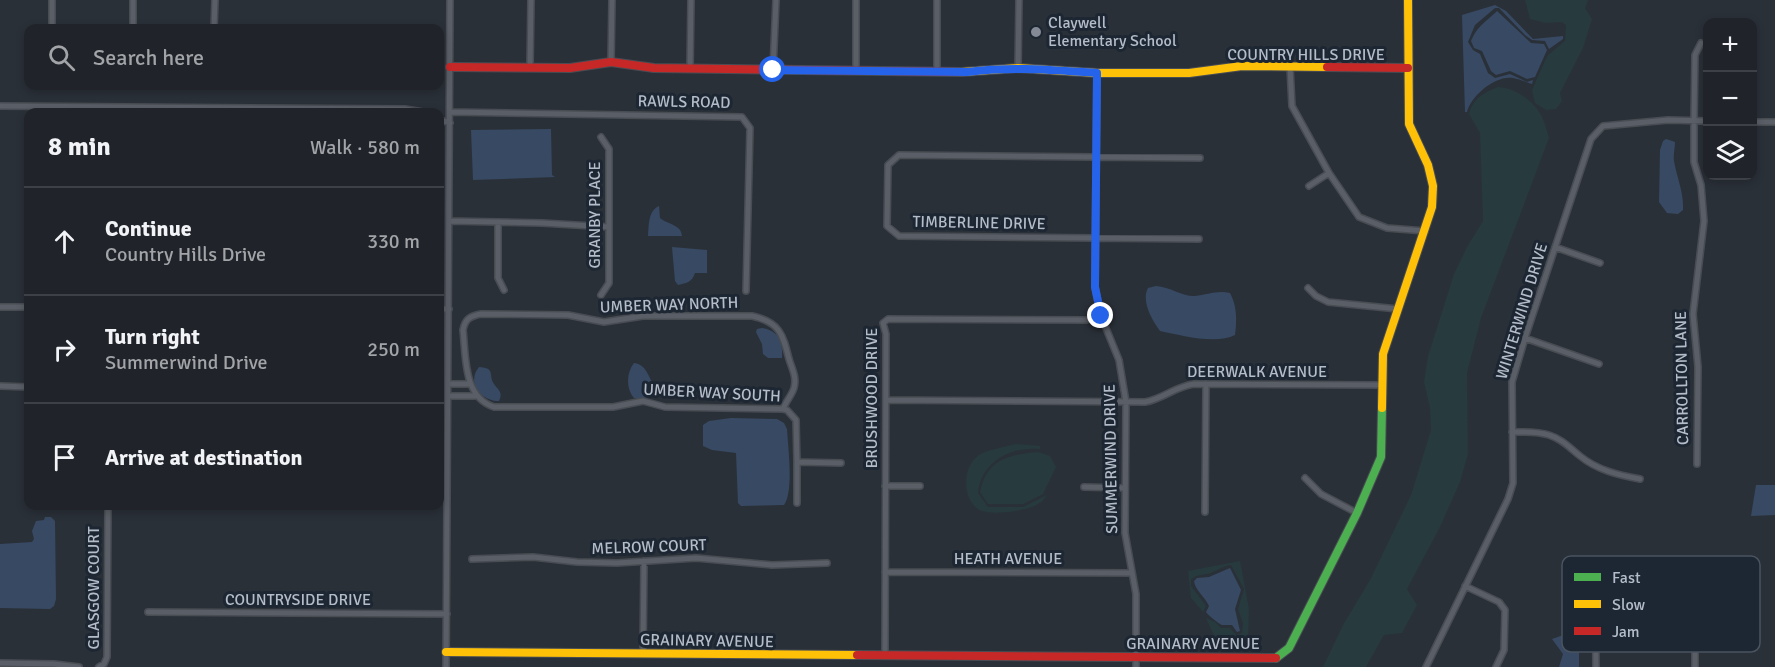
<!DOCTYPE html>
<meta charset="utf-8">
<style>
:root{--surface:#20242a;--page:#282c32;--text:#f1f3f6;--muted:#a2a4a8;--line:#3d4147}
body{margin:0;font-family:Signika,sans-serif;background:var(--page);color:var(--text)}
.controls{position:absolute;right:18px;top:18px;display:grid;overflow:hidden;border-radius:12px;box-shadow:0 3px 9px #0003}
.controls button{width:54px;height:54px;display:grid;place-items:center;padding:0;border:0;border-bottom:2px solid var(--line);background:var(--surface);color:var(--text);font:30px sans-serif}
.stop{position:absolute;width:18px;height:18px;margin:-14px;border:4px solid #2563eb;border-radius:50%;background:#fff}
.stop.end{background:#2563eb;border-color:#fff;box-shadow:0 2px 6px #0008}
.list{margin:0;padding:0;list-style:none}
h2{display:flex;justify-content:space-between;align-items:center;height:78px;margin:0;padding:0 24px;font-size:26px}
h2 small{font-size:20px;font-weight:400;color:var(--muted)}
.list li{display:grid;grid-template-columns:39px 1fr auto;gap:18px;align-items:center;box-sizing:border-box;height:108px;padding:0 24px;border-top:2px solid var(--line)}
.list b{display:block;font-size:22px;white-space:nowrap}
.list p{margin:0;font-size:20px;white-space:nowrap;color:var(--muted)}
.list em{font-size:20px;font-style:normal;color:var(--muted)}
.icon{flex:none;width:33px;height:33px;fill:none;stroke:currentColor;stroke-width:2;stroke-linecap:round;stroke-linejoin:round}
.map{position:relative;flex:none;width:1775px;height:667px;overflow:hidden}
.search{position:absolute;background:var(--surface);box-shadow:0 3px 9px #0003;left:24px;top:24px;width:420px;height:66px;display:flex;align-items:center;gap:15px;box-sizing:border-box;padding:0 21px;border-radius:12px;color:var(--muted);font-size:22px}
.panel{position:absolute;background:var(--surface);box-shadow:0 3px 9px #0003;left:24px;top:108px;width:420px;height:402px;border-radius:12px}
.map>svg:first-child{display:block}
.green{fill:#273a3e}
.water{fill:#384963}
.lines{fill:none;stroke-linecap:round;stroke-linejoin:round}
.street-casing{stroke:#484c53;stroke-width:8}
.fast-casing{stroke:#484c53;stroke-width:10}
.slow-casing{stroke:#484c53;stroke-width:10}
.jam-casing{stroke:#484c53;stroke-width:10}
.street{stroke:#5a5e66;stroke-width:5}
.fast{stroke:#4caf50;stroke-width:8}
.slow{stroke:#ffc107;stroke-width:8}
.jam{stroke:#c62828;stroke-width:8}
.route{stroke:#2563eb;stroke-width:8}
.poi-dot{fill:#848b96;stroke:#1d2633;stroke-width:2}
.labels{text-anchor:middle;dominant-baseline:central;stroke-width:6;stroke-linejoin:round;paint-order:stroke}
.poi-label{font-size:16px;fill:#b4bcc9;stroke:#1d2633;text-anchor:start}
.street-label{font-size:16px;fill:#b4bcc9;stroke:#1d2633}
.key{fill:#1d2633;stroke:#4a5360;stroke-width:1.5}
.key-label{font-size:16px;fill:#b4bcc9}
</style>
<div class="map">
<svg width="1775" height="667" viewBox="0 0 1775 667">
<rect width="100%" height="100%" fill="#2a3038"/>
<path class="green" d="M1525,0H1588L1585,8L1592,19L1583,48L1560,93L1562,101L1556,109L1546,110L1535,103L1532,90L1544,63L1548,55L1565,41L1566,25L1562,22L1546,23L1530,19Z
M1498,87C1515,88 1533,100 1541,115C1545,122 1547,131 1549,138L1481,318L1467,373L1468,454L1460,482L1440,527L1407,589L1417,605L1402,633L1384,635L1366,667H1323L1343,625L1370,580L1411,495L1431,430L1430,408L1424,382L1428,356L1454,274L1467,247L1483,221L1480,133L1469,114C1473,98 1484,93 1498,87Z
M1015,444L1040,446V449C1011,446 981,462 978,493L988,507H1023L1047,495C1045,497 1044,500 1041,502C1030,511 990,517 978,509C961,497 963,466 979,455C986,450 1006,447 1015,444Z
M1038,452L1050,456L1056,467L1043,494L1023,504H988L980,492C987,459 1008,455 1038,452Z
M1240,561L1249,609L1248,637L1215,638L1206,618L1215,622L1221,628H1230L1236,635L1242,633L1243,623L1238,609L1244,589L1231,565C1223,566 1218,570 1211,573C1204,575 1198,574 1191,579V586L1204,603L1206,606L1203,612L1191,598L1188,571Z"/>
<path class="water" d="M1495,5L1506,11L1533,39L1563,36V39L1549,49L1545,41L1532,40L1525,35L1499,8H1495L1475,25L1468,42L1473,50L1480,54L1488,73L1495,78L1510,74L1527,82L1533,80L1532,84C1526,82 1519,79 1513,78C1495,75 1471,96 1467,112H1465L1462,15Z
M1497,11L1531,43L1544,44L1547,50L1535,77L1527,79L1510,71L1496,75L1491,71L1482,51L1474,48L1471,41C1478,25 1485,23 1497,11Z
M551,129L552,175L555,177L473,180L471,130Z
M1666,139L1675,142C1675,149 1673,155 1674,161C1677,178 1684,193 1683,210L1678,214L1667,213L1659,202L1660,150L1663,141Z
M659,206L660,218C668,225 681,224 682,236H648C649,225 648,211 659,206Z
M672,247L707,250V273H695C692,282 687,283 678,285L675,281Z
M1156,286C1170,287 1184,297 1195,296C1207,295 1217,290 1230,293C1237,306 1237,320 1235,335C1216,345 1180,335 1160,331C1152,320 1141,301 1148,288Z
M762,328C780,331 783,343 782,358H768L763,354L762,344L756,332L757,329Z
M634,363C649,365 648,381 657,388V395L643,399L634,398C626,389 626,373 634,363Z
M479,367C496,368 488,375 494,384C499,391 503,392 499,401C481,401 466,383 479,367Z
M731,418L777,419L784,423L787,429C788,448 794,491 784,505L741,506L738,503L736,453L712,450L703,446V425L709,421Z
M1756,485H1775V515L1751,516Z
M45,517H51L55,521L56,599L54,606L50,609L0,608V544L32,542L34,539L32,531L36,521L44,520Z
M1230,568L1241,590L1235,609L1240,631L1237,632L1232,625H1222C1219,624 1208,615 1206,612L1209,606C1205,597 1195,590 1194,581L1197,578L1209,577Z
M1575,631L1579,632V667H1559L1563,654L1552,639Z"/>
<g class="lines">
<g class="street-casing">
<path id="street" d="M52,28V0
M133,28V0
M214,28L215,0
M611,62L612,0
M530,67L531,0
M1290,67L1292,106L1329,173L1359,217L1387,228L1425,231
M1018,68L1019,0
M690,69L691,0
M773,70L776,0
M856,71V0
M937,72V0
M1097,73L1095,287L1101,316L1119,360L1126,402L1125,533L1136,594V667
M0,106L405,109L423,112
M450,112L742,117L750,128L746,291
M440,120L450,123
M1752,122H1775
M601,137L609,149V283L601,295
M1309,186L1329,173
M449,221L542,223L609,227
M498,222V278L504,290
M1199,239L899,236L887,226L888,165L899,155L1200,158
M1555,247L1600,263
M1308,288L1316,296L1328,302L1398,309
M0,307H28
M440,309H449
M1525,338L1599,364
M449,384H470
M0,386L28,387
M449,396H476
M886,400L1145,402C1163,399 1176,386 1194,384L1381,385
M783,409C786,401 792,395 794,388C797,377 792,369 789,359C783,335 780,322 752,316H643L604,322L568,315L481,314C470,316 465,319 463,330C466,357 463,397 494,407H613L643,401L665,407L783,409L787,410L796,420L797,462
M1512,432C1525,432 1537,431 1549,435C1562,439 1570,448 1580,456C1597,470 1618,475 1640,479
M1697,464L1698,367L1693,314L1704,221L1701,185L1694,162V121L1695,55L1701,43
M1305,478L1321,494L1357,513
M885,486H920
M1084,487L1125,488
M797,503V462L841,463
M1205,512L1206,384
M472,559L533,557L577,562L617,563L696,558L772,565L827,563
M885,572L1132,573
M1595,579L1596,667
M1465,586L1499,602L1505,610L1504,650L1496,667
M148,612L447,614
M643,654L644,561
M885,656L886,334L883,323L888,319L1087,320L1101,316
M0,663L54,664L79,667
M99,667L104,664L107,657L108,506
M446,667L450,0
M1426,667L1508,499L1513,483L1512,382L1525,338L1591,139L1603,126L1668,120L1708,121
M1695,667V561"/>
</g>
<g class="fast-casing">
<path id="fast" d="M1276,658L1289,648L1357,513L1381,457L1382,408"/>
</g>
<g class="slow-casing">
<path id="slow" d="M962,72L1018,68L1097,73H1189L1242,66L1327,67
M1382,408L1383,354L1432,207L1433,186L1428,165L1409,124L1408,0
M446,652L857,655"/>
</g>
<g class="jam-casing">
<path id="jam" d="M450,67L570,68L611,62L654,68L962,72
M1327,67L1408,68
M857,655L1276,658"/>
</g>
<use href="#street" class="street"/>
<use href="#fast" class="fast"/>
<use href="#slow" class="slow"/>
<use href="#jam" class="jam"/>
</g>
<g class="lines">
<path class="route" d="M773,70L967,72C1011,66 1053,70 1097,73L1095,287L1101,316"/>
</g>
<circle class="poi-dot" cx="1036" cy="32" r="6"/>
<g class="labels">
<g class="poi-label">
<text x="1048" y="23">Claywell<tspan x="1048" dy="18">Elementary School</tspan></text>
</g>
<g class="street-label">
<text x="1306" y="55">COUNTRY HILLS DRIVE</text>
<text transform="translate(684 102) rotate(1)">RAWLS ROAD</text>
<text transform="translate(595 215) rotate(-90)">GRANBY PLACE</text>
<text transform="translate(979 223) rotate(1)">TIMBERLINE DRIVE</text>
<text transform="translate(669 305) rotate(-2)">UMBER WAY NORTH</text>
<text transform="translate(1522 311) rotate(-73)">WINTERWIND DRIVE</text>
<text x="1257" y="372">DEERWALK AVENUE</text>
<text transform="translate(1682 378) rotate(-91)">CARROLLTON LANE</text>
<text transform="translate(712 393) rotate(3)">UMBER WAY SOUTH</text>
<text transform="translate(872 398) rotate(-90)">BRUSHWOOD DRIVE</text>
<text transform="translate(1111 459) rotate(-91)">SUMMERWIND DRIVE</text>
<text transform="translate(649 547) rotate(-2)">MELROW COURT</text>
<text x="1008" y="559">HEATH AVENUE</text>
<text transform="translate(94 588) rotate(-90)">GLASGOW COURT</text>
<text x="298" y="600">COUNTRYSIDE DRIVE</text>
<text transform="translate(707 641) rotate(1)">GRAINARY AVENUE</text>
<text x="1193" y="644">GRAINARY AVENUE</text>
</g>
</g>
<rect x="1562" y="556" width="198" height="96" rx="9" class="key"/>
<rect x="1574" y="573" width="27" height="8" fill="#4caf50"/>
<rect x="1574" y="600" width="27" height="8" fill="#ffc107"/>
<rect x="1574" y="627" width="27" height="8" fill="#c62828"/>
<g class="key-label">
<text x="1612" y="583">Fast</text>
<text x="1612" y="610">Slow</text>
<text x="1612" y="637">Jam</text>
</g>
</svg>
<div class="controls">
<button>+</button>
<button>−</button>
<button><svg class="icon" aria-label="layers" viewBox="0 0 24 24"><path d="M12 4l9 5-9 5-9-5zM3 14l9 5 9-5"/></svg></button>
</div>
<div class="stop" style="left:773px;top:70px"></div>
<div class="stop end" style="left:1101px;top:316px"></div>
<div class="search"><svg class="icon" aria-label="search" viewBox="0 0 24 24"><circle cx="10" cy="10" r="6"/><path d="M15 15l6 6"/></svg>Search here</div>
<section class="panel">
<h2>8 min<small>Walk · 580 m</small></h2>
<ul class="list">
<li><svg class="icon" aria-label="ahead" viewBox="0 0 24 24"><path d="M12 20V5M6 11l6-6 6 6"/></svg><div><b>Continue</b><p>Country Hills Drive</p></div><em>330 m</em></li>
<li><svg class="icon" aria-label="right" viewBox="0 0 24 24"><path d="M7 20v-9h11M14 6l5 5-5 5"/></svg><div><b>Turn right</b><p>Summerwind Drive</p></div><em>250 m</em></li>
<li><svg class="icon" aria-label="arrive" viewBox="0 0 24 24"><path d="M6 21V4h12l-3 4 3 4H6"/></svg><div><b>Arrive at destination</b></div></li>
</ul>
</section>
</div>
